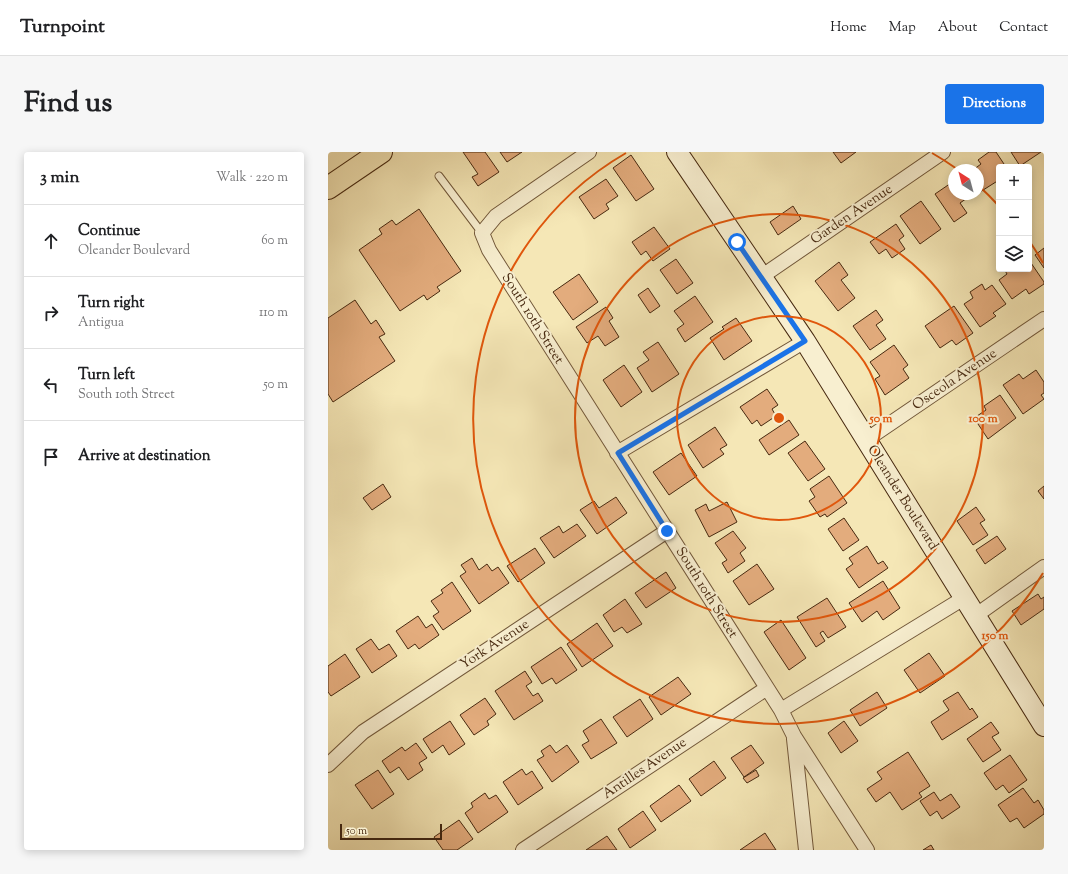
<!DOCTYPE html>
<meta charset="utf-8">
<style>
:root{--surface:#fff;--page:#f6f6f6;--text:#202124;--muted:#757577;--line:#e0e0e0;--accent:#1a73e8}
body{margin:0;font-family:"Sorts Mill Goudy",serif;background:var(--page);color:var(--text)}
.controls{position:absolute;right:12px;top:12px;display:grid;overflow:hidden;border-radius:4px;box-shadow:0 2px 10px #0003}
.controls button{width:36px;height:36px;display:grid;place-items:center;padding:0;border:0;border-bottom:1px solid var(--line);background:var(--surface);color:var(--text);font:20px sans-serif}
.compass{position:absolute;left:620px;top:12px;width:36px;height:36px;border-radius:50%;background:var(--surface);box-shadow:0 2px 10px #0003;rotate:324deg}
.scale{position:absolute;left:12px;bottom:10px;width:102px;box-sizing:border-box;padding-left:4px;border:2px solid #472910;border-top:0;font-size:11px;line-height:14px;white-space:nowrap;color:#472910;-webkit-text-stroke:3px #f8efd0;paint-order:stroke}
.stop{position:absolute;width:12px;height:12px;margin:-9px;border:3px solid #1a73e8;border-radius:50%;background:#fff}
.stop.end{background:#1a73e8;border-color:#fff;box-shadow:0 1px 4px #0008}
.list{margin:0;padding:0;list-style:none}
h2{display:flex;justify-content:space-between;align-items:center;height:52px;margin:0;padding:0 16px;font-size:17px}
h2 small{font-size:13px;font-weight:400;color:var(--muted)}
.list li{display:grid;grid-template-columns:26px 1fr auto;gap:12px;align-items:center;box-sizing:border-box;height:72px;padding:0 16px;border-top:1px solid var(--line)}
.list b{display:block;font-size:15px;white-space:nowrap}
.list p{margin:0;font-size:13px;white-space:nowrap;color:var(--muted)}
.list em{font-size:13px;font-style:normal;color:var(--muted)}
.icon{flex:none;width:22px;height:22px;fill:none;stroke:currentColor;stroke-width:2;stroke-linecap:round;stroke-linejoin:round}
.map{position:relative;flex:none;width:716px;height:698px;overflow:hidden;border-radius:4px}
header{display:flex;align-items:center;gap:24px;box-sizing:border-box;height:56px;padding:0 20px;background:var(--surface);border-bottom:1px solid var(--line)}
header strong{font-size:19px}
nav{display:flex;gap:22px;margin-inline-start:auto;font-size:14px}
.intro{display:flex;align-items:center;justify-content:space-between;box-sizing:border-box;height:96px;padding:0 24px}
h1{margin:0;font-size:28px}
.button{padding:10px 18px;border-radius:4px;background:var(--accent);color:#fff;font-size:14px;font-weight:700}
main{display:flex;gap:24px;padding:0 24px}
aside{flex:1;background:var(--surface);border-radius:4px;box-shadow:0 2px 10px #0003}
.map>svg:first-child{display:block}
.building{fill:#e3ac7d;stroke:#472910}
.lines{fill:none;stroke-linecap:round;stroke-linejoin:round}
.lane-casing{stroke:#72583a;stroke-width:9}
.street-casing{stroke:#72583a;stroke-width:16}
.secondary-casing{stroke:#472910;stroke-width:22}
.primary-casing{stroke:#472910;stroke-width:24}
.lane{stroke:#f8efd0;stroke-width:7}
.street{stroke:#f8efd0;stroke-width:14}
.secondary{stroke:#f8efd0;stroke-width:20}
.primary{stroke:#f5e7b6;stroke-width:22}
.route{stroke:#1a73e8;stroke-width:5}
.ring{fill:none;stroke:#e0570c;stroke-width:2}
.labels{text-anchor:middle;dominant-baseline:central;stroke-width:4;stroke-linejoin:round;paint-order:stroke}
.street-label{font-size:14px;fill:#472910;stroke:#f8efd0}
.centre{fill:#e0570c;stroke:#f8efd0;stroke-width:2}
.ring-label{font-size:12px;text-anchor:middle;font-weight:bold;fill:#e0570c;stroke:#f8efd0;stroke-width:4;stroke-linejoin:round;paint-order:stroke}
</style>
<header>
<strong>Turnpoint</strong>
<nav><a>Home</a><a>Map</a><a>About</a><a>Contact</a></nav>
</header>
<div class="intro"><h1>Find us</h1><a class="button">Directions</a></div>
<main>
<aside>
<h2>3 min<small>Walk · 220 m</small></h2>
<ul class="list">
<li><svg class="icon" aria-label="ahead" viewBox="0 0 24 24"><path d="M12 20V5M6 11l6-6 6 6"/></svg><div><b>Continue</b><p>Oleander Boulevard</p></div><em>60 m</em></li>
<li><svg class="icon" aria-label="right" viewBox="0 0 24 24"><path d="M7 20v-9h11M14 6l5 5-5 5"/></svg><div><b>Turn right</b><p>Antigua</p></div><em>110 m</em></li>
<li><svg class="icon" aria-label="left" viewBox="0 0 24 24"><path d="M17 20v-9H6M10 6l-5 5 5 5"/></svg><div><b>Turn left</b><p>South 10th Street</p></div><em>50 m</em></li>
<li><svg class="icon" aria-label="arrive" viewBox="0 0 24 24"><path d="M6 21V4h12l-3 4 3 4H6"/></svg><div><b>Arrive at destination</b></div></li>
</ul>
</aside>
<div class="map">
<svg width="716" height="698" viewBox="0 0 716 698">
<rect width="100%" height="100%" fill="#f5e7b6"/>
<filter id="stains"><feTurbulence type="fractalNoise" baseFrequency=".005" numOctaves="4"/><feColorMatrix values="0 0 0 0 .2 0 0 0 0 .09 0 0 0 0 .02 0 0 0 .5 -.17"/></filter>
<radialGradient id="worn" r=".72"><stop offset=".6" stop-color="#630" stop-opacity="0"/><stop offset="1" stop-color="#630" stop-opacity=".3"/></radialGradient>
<path class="building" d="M135,0H157L171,20L150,34L144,25L150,22Z
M172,0H194L179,10Z
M505,0H528L513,11Z
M661,0H668L678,15H671V28L652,40L650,38V18H645L653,12L650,8Z
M683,0H713L692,14Z
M303,3L326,37L308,49L285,16Z
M278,27L290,44L278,52L281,57L266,67L251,45Z
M626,29V42H640L642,44L632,51L639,61L626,70L607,42Z
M593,49L613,77L592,92L572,64Z
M465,54L473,67L450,83L442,70Z
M91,57L133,119L109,135L112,139L99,148L96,143L72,159L31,98L54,82L51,77L64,68L68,73Z
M568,72L576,84L571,88L577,97L564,106L558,97L551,102L542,90Z
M326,75L342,97L325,109L318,99L313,103L304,90Z
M716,96V116L707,103Z
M348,107L365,131L349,142L332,118Z
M701,108L716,130V132L701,142L698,137L684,147L671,128L679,122L676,117H701Z
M511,110L520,123L513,128L527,146L510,159L487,129Z
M251,122L270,150L245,168L225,140Z
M654,132L657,138L664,133L678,152L665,161L668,164L652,175L636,152L645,146L642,140Z
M320,136L332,154L322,161L310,143Z
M367,144L385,170L357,190L349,177L356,172L346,159Z
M27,148L43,172L48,168L57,182L51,185L67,209L5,250L0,242V166Z
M626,154L645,181L628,193L624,188L612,196L597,174Z
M278,155L285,166L281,169L291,185L277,194L270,184L259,191L248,175Z
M548,158L555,168L548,173L558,187L542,198L525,174Z
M408,166L424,189L396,208L382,186L396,177L394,175Z
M330,190L351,222L324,240L309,216L321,208L315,200Z
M566,193L580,213L575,217L581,226L557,243L547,227L552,224L542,210Z
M296,213L314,240L293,255L275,228Z
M708,218L716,230V241L713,243L716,247L695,262L675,233L691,222L695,227Z
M439,237L450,253L444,257L448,264L433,274L429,268L424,272L412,255Z
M672,243L688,266L660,287L646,266L658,258L656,254Z
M461,268L471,283L441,303L431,288Z
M387,275L399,293L392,297L396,302L375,316L360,293Z
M477,289L497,317L480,329L460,301Z
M353,301L369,324L341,343L325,320Z
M501,324L519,351L499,365L497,362L492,365L481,349L487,345L482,337Z
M55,332L63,345L44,358L35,346Z
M716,334V347L710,339Z
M288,345L299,361L269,382L252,358L266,349L271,356Z
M399,350L409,370L381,385L367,358L378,352L381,359Z
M648,355L657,368L652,371L660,383L645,393L629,369Z
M516,366L531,388L515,399L500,377Z
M249,372L258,384L226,406L212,386L231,374L235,381Z
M405,379L418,396L412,401L417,409L400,421L394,411L399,408L387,391Z
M669,384L678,397L657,412L648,398Z
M539,394L550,412L555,409L560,416L531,436L518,417L525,412L521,406Z
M207,396L217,411L190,430L179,414Z
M144,406L151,418L159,412L164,419L170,415L181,431L151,452L132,424L138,420L133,413Z
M429,412L446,437L421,453L405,429Z
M338,420L348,436L318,456L307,441Z
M555,429L572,456L555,468L549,459L534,470L521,451Z
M124,430L143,459L115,478L105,464L111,460L103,449L115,441L113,438Z
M710,442L713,447L716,445V457L693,473L684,459Z
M499,446L518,475L500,486L495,479L492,481L497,489L488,495L469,465Z
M297,447L314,472L299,481L294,475L286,480L275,463Z
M90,464L98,476L104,472L111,483L91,497L87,492L80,497L68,479Z
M453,468L478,506L461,518L436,480Z
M269,471L285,494L254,515L239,492Z
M43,487L51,498L61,492L69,504L44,521L28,497Z
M233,495L249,518L228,532L224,526L214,532L203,515Z
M601,501L617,524L592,541L576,518Z
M17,502L32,525L3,544L0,540V514Z
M197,519L204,530L198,534L205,544L210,541L215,549L186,568L167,539Z
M350,525L363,542L333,563L321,545Z
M549,540L559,556L532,574L522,558Z
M630,540L642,558L644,556L650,565L614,588L603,570L621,558L615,549Z
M157,546L168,562L159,569L161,573L146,583L132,563Z
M312,547L325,567L299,585L285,565Z
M273,567L289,591L263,607L254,593L261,589L255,579Z
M122,569L137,592L121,603L115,593L104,601L95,587Z
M516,569L530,589L513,601L500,581Z
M663,570L671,581L664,585L673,598L655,610L639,587Z
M88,591L99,606L91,611L95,618L80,628L71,615L62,621L54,609L74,595L77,599Z
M222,593L228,601L239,593L251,610L224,630L209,608L216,604L213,599Z
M423,593L436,611L416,625L403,606Z
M580,600L602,634L591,641L594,645L574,658L562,640L548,650L539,637L554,627L549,620Z
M682,603L699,628L681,641L675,633L668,638L656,621Z
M386,609L398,626L373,644L361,627Z
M194,617L198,623L204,619L215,636L190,653L175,630Z
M50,618L66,642L44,657L27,633Z
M428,618L431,624L419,631L415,626Z
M351,633L363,649L333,670L322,654Z
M695,636L706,651L710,648L716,658V662L696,676L689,666L682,670L670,653Z
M606,640L612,649L623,642L632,655L614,667L609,659L602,664L592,649Z
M157,641L161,647L168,643L180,660L150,681L137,661L145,655L143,651Z
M315,659L328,678L302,696L290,677Z
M131,668L145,687L129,698H115L106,685Z
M437,681L448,698H412Z
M279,684L289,698H258Z
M603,693L606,698H595Z"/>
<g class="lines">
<g class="lane-casing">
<path id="lane" d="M111,24L154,81"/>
</g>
<g class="street-casing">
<path id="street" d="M261,0L168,64L154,81L161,98L453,558L466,584L539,698
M433,125L615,0
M538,288L716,167
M289,301L477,189
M647,464L716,415
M453,558L636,446
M466,587L478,698
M0,613L35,580L339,379
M195,698L439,536"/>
</g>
<g class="secondary-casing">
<path id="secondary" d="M349,0L477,189L716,574"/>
</g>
<g class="primary-casing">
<path id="primary" d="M0,36L53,0"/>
</g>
<use href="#lane" class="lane"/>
<use href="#street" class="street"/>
<use href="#secondary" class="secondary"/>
<use href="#primary" class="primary"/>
</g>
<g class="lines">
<path class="route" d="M339,379L290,301L477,189L409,90"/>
</g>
<g class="ring">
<circle cx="451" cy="266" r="102"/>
<circle cx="451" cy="266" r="204"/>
<path d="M715 421A306 306 0 1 1 298 1M604 1A306 306 0 0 1 629 17M652 35A306 306 0 0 1 669 52M702 90A306 306 0 0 1 715 111"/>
</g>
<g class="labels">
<g class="street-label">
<text transform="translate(524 63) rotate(-34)">Garden Avenue</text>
<text transform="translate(204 167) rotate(58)">South 10th Street</text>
<text transform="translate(627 228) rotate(-34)">Osceola Avenue</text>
<text transform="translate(574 346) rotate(58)">Oleander Boulevard</text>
<text transform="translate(378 441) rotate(58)">South 10th Street</text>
<text transform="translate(167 493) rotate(-33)">York Avenue</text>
<text transform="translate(317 617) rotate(-34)">Antilles Avenue</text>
</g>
</g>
<circle cx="451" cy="266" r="6" class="centre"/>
<g class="ring-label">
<text x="553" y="270">50 m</text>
<text x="655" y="270">100 m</text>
<text x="667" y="487">150 m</text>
</g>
<rect width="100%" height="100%" filter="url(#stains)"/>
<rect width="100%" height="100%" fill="url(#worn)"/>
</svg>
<div class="controls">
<button>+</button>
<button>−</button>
<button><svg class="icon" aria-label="layers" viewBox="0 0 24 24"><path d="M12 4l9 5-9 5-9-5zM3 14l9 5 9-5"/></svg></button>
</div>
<svg class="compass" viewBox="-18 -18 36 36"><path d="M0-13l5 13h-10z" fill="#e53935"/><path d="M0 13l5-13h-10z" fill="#757577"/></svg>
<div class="scale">50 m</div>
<div class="stop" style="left:409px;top:90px"></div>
<div class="stop end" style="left:339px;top:379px"></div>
</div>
</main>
